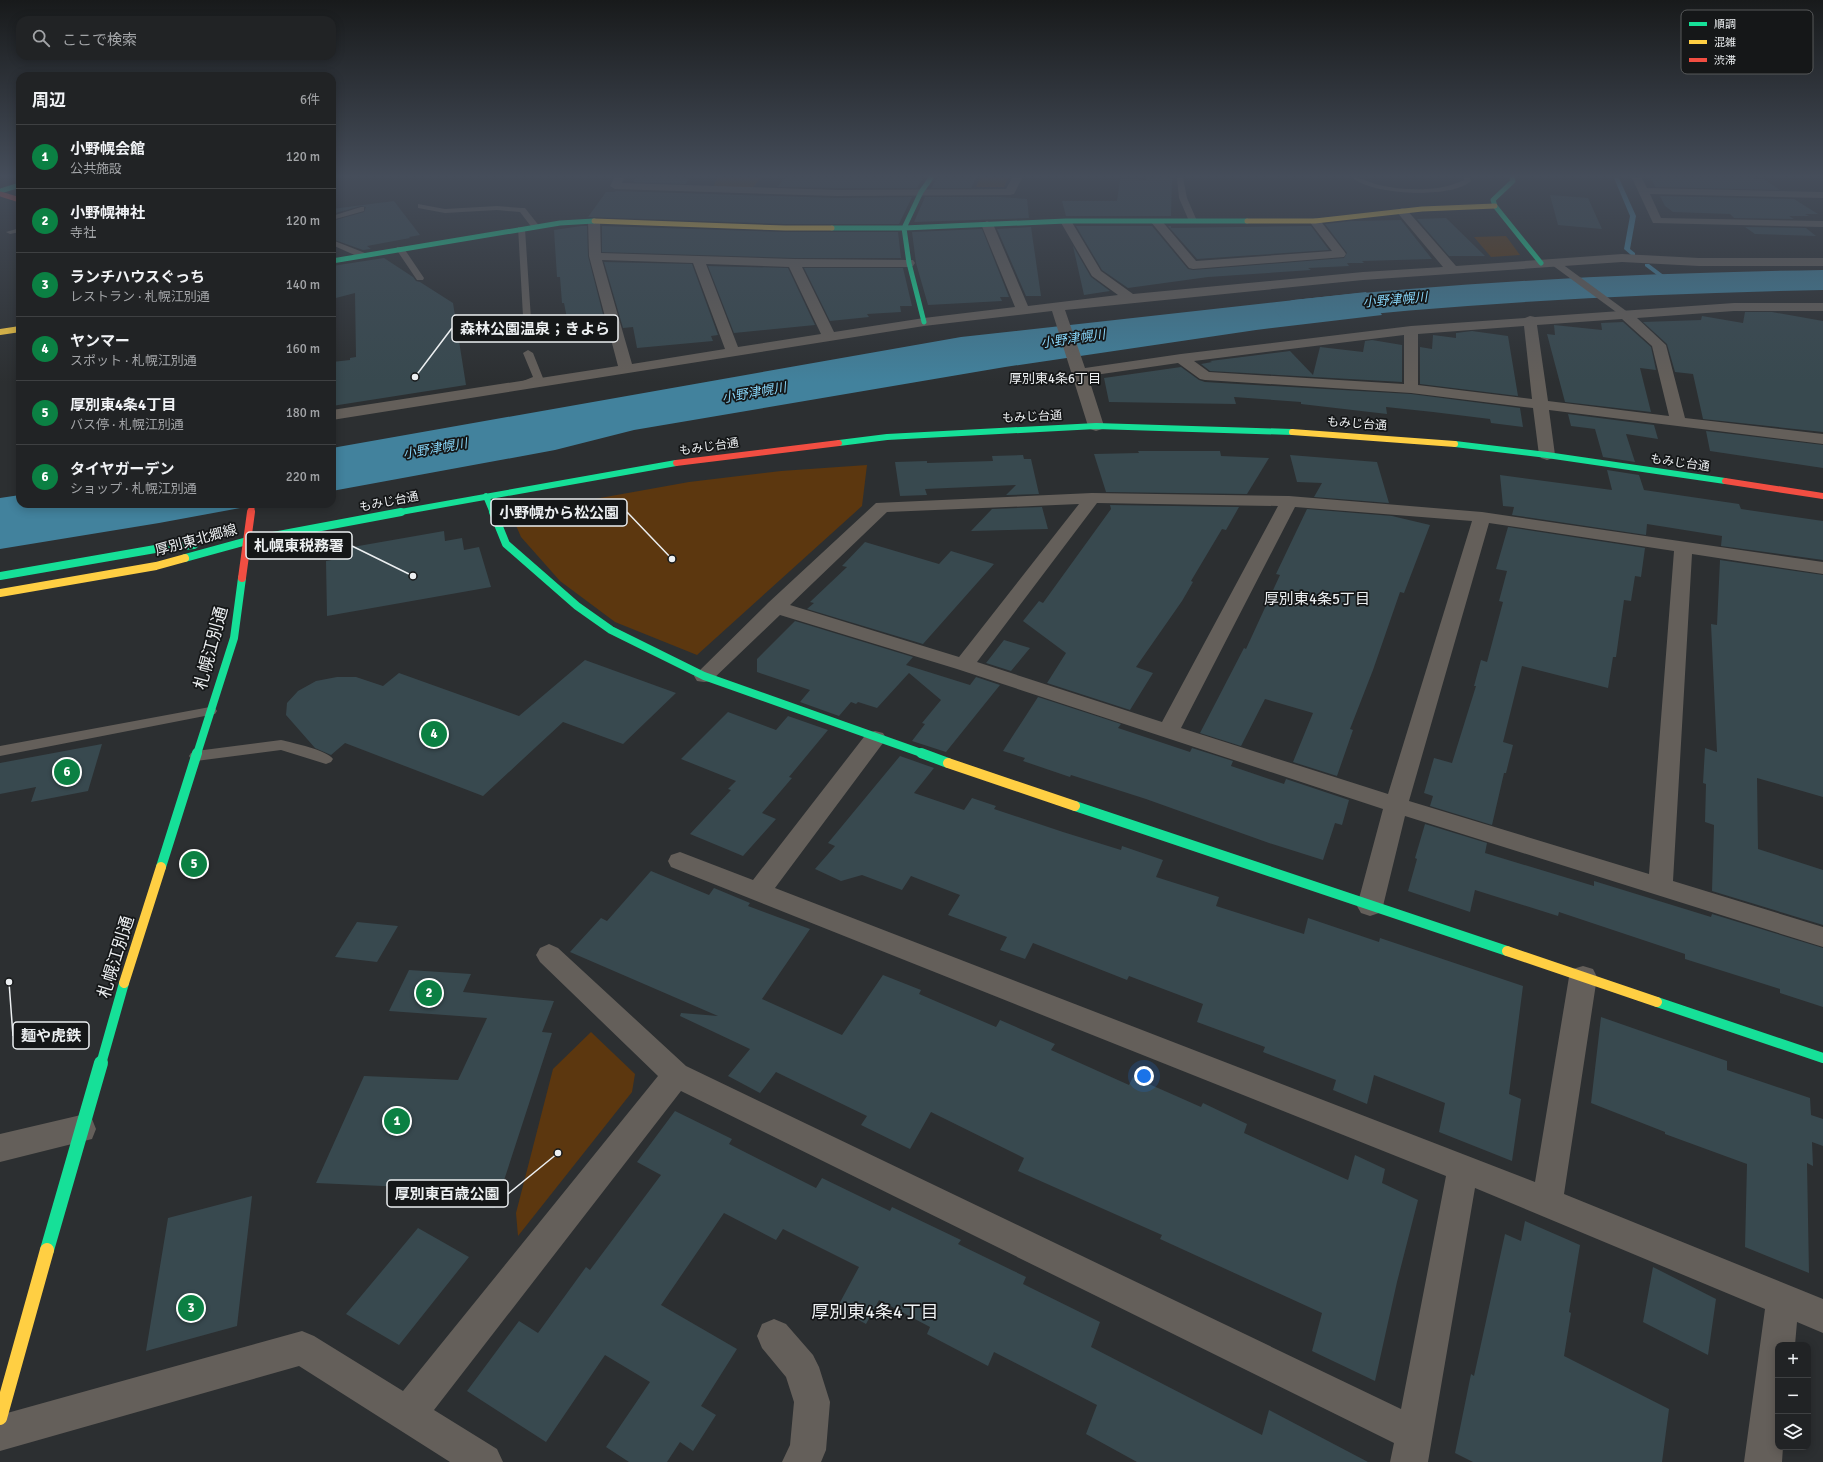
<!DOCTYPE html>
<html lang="ja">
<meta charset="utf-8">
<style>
:root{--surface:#212325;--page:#2d2f32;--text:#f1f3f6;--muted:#a2a4a7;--line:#3e4042;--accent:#0b8043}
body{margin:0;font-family:Signika,"Noto Sans JP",sans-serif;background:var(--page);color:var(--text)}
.controls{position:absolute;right:12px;bottom:12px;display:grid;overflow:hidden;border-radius:8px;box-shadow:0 2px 10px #0003}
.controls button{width:36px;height:36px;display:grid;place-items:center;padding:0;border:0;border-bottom:1px solid var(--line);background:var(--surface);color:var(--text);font:20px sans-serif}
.you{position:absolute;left:1144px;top:1076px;width:14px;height:14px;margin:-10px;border:3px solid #fff;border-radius:50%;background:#1a73e8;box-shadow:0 0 0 6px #1a73e833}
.badge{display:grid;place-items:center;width:26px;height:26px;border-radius:50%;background:var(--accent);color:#fff;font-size:13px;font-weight:700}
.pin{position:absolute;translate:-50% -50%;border:2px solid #fff;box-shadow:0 1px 4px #0006}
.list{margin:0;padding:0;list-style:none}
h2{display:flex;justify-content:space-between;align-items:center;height:52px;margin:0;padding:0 16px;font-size:17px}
h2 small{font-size:13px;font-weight:400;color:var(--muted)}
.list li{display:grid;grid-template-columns:26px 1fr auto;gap:12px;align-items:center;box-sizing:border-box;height:64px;padding:0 16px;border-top:1px solid var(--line)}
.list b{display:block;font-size:15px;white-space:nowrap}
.list p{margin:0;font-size:13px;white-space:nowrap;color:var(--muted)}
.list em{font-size:13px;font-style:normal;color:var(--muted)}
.icon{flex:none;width:22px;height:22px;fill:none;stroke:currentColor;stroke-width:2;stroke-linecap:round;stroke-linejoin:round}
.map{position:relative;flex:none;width:1823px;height:1462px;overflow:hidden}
.search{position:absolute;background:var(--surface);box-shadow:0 2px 10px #0003;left:16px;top:16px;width:320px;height:44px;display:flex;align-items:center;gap:10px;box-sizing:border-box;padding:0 14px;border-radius:12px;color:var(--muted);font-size:15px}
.panel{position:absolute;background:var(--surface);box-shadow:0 2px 10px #0003;left:16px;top:72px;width:320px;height:436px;border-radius:12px}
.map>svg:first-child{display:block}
.green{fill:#5c370f}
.water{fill:#42829d}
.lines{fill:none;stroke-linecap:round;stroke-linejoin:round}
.stream{fill:#42829d;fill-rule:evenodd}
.river{fill:#42829d;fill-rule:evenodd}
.building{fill:#38494f}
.lane{fill:#645f5a;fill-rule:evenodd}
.street{fill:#645f5a;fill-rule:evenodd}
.fast-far4{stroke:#16e098;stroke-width:5}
.fast-far3{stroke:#16e098;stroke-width:6}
.fast-far2{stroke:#16e098;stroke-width:8}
.fast-far1{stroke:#16e098;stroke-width:10}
.fast{stroke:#16e098;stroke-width:14}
.slow-far4{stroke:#ffcf43;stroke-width:5}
.slow-far3{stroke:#ffcf43;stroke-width:6}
.slow-far2{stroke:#ffcf43;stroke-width:8}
.slow-far1{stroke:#ffcf43;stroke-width:10}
.slow{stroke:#ffcf43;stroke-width:14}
.jam-far2{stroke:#f24e42;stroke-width:5}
.jam-far1{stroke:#f24e42;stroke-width:6}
.jam{stroke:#f24e42;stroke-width:8}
.labels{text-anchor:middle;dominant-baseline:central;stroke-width:3.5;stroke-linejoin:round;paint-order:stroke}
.far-street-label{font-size:12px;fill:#eceff1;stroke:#151718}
.far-water-label{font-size:13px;font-style:italic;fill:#87d5f8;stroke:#151718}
.far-neighbourhood-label{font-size:13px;fill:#eceff1;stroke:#151718}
.street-label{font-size:14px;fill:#eceff1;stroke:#151718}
.neighbourhood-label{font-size:15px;fill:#eceff1;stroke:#151718}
.near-street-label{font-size:17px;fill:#eceff1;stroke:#151718}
.near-neighbourhood-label{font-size:18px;fill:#eceff1;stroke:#151718}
.key{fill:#151718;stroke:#565859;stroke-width:1}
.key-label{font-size:11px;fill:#eceff1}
.leader{fill:none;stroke:#eceff1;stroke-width:1.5}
.callout-dot{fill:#eceff1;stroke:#151718;stroke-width:1.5}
.callout{fill:#151718;stroke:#eceff1;stroke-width:1.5}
.callout-label{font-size:15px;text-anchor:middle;font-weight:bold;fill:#eceff1}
</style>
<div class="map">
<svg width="1823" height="1462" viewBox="0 0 1823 1462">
<rect width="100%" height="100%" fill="#2c2f31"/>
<path class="green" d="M717,178H761L752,188L714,186Z
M980,178H1008L1004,187H976Z
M1506,236L1520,255L1491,257L1474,237Z
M867,465L862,506L697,655L615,622L560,581L521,537L511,514L689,482L781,471Z
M591,1032L635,1074L632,1092L518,1236L516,1213L553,1069Z"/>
<path class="water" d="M1366,292L1382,315L1256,330L1005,367L634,430L555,450L332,491V448L961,337Z
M20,495V504H262L159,523L0,549V498Z"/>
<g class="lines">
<path class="stream" d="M1614,178H1619L1636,216L1630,249L1635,253V255H1631L1624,249L1630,216Z
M1645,264H1649L1674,283V285H1670L1645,266Z"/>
<path class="river" d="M1823,270V290C1646,294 1469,302 1293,322L1281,318L1275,311L1281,304L1293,300C1469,281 1646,273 1823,270Z"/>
</g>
<path class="building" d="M636,178H688L686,184L633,182Z
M785,178H923L917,188H837L777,187Z
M937,178H976L971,188H931Z
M1146,178H1172L1171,216H1066L1062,201H1117L1120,179L1146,180Z
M1651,178H1752L1764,179L1780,190L1655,187Z
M616,191L837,198L912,197L899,224H785L588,217L606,192H614Z
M1550,195L1588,198L1602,229L1558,225Z
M1660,196L1794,199L1818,214H1805L1809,216H1789L1794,219L1734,218L1730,214L1673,212L1665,206Z
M925,197H1000L1027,199L1029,218L914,222Z
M394,201L420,235L409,237L410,238L367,246L371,249L363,250L332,239V221L364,212L366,207L361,206L332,214V209Z
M1446,218L1485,256H1449L1417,219Z
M1401,220L1432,259L1362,261L1364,263H1347L1349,266L1308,268L1311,270L1208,277L1128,288L1102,270L1076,226H1152L1188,269L1193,270L1344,258L1347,253L1325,224L1351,221Z
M581,226H587L588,256L607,330L570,334L564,303H562L560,277H557L554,230Z
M602,226L785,232H898L901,258H794L602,252Z
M1168,226H1171V228L1311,226L1329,250L1197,259Z
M1031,227L1041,296H1026L997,229Z
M1745,227L1806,228L1816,236L1755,234Z
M982,229L1009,297H1000L1002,301L928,305L916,263L912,232Z
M1073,246L1091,277L1110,291L1084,295Z
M384,258L413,277L416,281L420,282L453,303L466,385L332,406V362L350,360V358L356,357L355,293L332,299V266Z
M604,262L692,264L718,335L711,336L713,341L637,348L633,327L623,328Z
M708,266L788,268L815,325L734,333Z
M804,268H903L912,306H900L901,312L867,314L869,317L830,321Z
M1745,312H1772L1823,321V432L1703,419L1693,374L1675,372L1667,344L1643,322L1701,320L1702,316L1743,323Z
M1623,322L1651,347L1656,370L1640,368L1651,412L1565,402L1547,334L1555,335L1554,325L1602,330L1601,323Z
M1472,331L1508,336L1518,396L1420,384V347L1432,349L1433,335L1456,338V333Z
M1372,340L1402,345V382L1210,371L1201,364L1212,362L1210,361L1290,351L1313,375L1320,347L1363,352L1365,341Z
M1181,367L1199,380L1205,382L1411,394L1520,408L1523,427L1491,423L1490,419L1433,412L1386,407L1387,414L1301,404V402L1234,397L1236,404L1109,402L1104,378Z
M1568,414L1654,425L1658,439L1626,434L1635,462L1603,457L1595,429L1571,426Z
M1706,431L1823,445V468L1710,451Z
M1138,451H1220L1221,456L1269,458L1247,494L1106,492L1094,454L1139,453Z
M1023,455L1024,459H1031L1039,494L1006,495L1016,485L925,489L927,495L900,496L895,462L927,461V463L993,461L992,456Z
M1290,455L1377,462L1389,503L1314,497L1322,483L1297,482Z
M1607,470L1639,475L1644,490L1739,504L1741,509L1823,521V560L1721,546L1722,536L1647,524L1646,535L1512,515L1514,507L1503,506L1500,475L1612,490Z
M1110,505L1239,507L1226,530L1222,529L1191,581L1193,582L1182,601L1136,667L1153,673L1130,710L1047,683L1066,653L1023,621L1039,601L1043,603L1111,509Z
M1042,507L1048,529L971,531L992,509Z
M1307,509L1392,516L1430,525L1404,593L1400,592L1373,670L1350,729L1353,730L1337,776L1293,762L1313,713L1265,699L1241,746L1200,733L1244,648L1246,649L1280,575L1276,574Z
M1508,527L1645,548L1641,577L1635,576L1631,601L1624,600L1616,657H1613L1608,688L1522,666L1503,742L1513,745L1506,773H1504L1492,825L1430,806L1433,796L1424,793L1434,758L1452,763L1476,686H1474L1481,660L1487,662L1503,602L1499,601L1507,571L1496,569Z
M444,531L445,541L462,538L464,550L479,547L491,587L327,616L326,561L348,557L347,548Z
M865,542L939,564L951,551L994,564L923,644L807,609L814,603L810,602L847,567L842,566Z
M1720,560L1823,575V797L1757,778L1758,849L1823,870V925L1712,891L1714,825L1705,822L1706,784L1703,783L1705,748L1717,752L1711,624L1717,625Z
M795,621L913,657L906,665L970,685L976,677L1000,685L946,752L912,741L925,724L922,723L941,700L909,673L877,708L858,702L856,704L851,702L839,716L800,702L810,690L757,672V659Z
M1004,640L1030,648L1011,671L986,663Z
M585,660L676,693L623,744L563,722L483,796L345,743L331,755L315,748L286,715L287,703L298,691L316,681L337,677H356L383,686L399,673L519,716Z
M1038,697L1121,724L1118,728L1190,752L1192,748L1233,761L1231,766L1284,784L1286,779L1349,800L1342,825L1335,823L1323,860L1269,843L1146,799L1071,775L1070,777L1023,761L1025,758L1003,751Z
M728,712L776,730L788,716L828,730L789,777L792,778L762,813L776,819L743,856L690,834L731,790L728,789L736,781L681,759Z
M102,744L88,791L31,802L36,787L0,794V763Z
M900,756L934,768L914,793L964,810L972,798L996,806L994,809L1063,832L1121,850L1122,846L1163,860L1156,877L1219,897L1216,906L1304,934L1308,918L1379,942L1380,938L1523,986L1509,1094L1521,1099L1512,1161L1439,1132L1445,1103L1374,1075L1367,1104L1333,1090L1336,1080L1263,1052L1265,1047L1197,1022L1203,1004L1129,976L1127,980L1033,943L1025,959L1000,950L1007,937L948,915L960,895L911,876L902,890L862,875L841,881L815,869L835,846L828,843Z
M1425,824L1487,843L1485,853L1594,886V881L1711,917L1712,914L1823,948V1007L1780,993V989L1685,959V954L1559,912L1558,916L1475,890L1470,912L1408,891L1417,859L1415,858Z
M651,871L709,895L714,888L750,903L748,906L810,929L762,999L842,1035L883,975L921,990L919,994L996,1027L1000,1020L1055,1044L1051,1050L1129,1085L1133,1077L1201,1107L1203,1103L1247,1124L1244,1133L1348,1180L1355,1155L1385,1169L1382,1183L1418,1200L1397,1282L1375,1381L1312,1351L1322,1313L1160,1239L1162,1235L1018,1171L1024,1158L931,1112L910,1149L861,1125L867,1116L776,1072L760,1093L728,1076L750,1049L680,1016L681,1013L718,1016L570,952L601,918L607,921Z
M357,922L398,926L377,962L335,957Z
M409,970L471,974L463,992L554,1001L542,1032L552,1033L495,1208L437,1205L450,1189L316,1183L364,1076L458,1080L487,1018L389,1011Z
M1601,1017L1727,1061V1070L1810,1098L1811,1115L1823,1119V1146L1812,1142L1813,1166L1807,1163L1809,1273L1745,1247L1747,1164L1665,1134V1132L1591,1103Z
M675,1111L732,1139L729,1144L816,1188L822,1178L890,1211L892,1207L961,1240L958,1244L1026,1277L1023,1284L1100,1322L1091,1347L1262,1435L1269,1410L1368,1462H1137L1086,1434L1097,1405L994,1352L988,1366L927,1334L930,1327L879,1300L866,1324L837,1308L859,1267L783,1229L776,1240L724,1213L661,1305L737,1349L701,1406L716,1415L693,1451L680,1442L667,1462H629L606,1447L650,1382L605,1355L546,1442L467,1391L519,1321L538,1333L586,1267L590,1270L661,1175L637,1162Z
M252,1196L237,1326L146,1351L168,1218Z
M1525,1221L1580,1245L1569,1312L1571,1313L1564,1356L1669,1409L1662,1462H1473L1455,1453L1471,1374L1474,1376L1505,1234L1521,1241Z
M418,1228L469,1257L399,1345L346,1314Z
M1653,1267L1716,1299L1708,1355L1643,1322Z"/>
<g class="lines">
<path class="lane" d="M1177,178H1183L1187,198L1197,221L1196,223L1189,221L1179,198Z
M1353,178C1363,178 1370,183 1379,185C1405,191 1440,192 1464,180V178H1470L1471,181C1452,199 1372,195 1353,178Z
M418,204L445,209L497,206L522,208H525L540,227L533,229L520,212L497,210L445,213L418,208Z
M361,207H364V211L332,220V216Z
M518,227L525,229L532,334L528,337L524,334Z
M20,228V232L10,234L6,232Z
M332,240L365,253L366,255L362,257H359L332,245Z
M397,247H403L424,278L423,280H417L396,249Z
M1552,261H1558L1629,313V317H1623L1552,265Z
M528,350L533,353L543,378L521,388L518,387L516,385L518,383L533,377L523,353Z
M210,707L215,708L217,711L215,714L0,756V746Z
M281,740C293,743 327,750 333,759L331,762L326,764L281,750L196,761L191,759L189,756L191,753L196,751Z"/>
<path class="street" d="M614,178H624L622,183L837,190L1006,189L1012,178H1022L1014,194L1010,195L837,196L615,189L610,186Z
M1632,178H1642L1647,188L1823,192V198L1650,194L1661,218L1823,221V227L1653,223Z
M1402,208L1406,209L1456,266L1622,254L1699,258H1823V266H1699L1622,262L1363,280L1065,310L1085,368L1181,354L1411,326L1525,318L1530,316L1535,317L1734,303H1823V311H1734L1637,318L1666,345L1685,418L1823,434V444L1549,410L1555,455L1553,458L1547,460L1541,458L1539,455L1533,408L1411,393L1205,380L1200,379L1178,363L1088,376L1104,426L1102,429L1096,431L1090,429L1088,426L1052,311L924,326L332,420V410L618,366L589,256L588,221L594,218L600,221L601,253L794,259L913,260L915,263L913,266L909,267H802L834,332L924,318L1015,307L981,224L987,221L993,224L1028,306L1118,295L1092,276L1060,221L1062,219H1070L1101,271L1133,294L1363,272L1443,267L1396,211ZM602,260L693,263L725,349L632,364ZM706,264L789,267L821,334L738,347ZM1622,319L1652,346L1669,416L1548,401L1537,325ZM1524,326L1532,399L1418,385V334ZM1404,335V384L1209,372L1194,361Z
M1315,218L1319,219L1344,251L1346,254L1344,257L1193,269L1189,268L1151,222L1153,220H1161L1196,261L1332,251L1309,221Z
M1092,493L1289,496L1482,512L1823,562V574L1692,554L1673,881L1823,927V947L1405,816L1383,906L1379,913L1370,916L1361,913L1357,906L1383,809L957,669L780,615L711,681L704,682L697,681L694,676L768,603L876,503ZM1097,503L1278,506L1162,722L977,662ZM1079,504L959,657L790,605L887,512ZM1295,507L1472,521L1388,794L1181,728ZM1489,523L1674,551L1649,874L1409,801Z
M875,731L883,733L886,738L883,743L775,888L1535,1182L1569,977L1573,969L1583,966L1593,969L1597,977L1564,1194L1823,1299V1333L1797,1322L1795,1345H1778V1447H1783L1782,1462H1744L1765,1309L1475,1188L1428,1462H1390L1394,1443L681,1091L434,1410L497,1449L503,1462H450L299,1366L0,1451V1415L302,1331L314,1336L403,1391L658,1076L540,962L536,955L540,948L549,944L558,948L686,1066L1401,1409L1446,1176L671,867L668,861L671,855L680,852L753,880L867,733Z
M81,1115L92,1119L96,1129L92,1139L0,1162V1134Z
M774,1319L786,1324L813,1355L819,1367L830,1402L826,1450L821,1462H782L790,1445L794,1402L786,1377L762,1348L757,1336L762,1324Z"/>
<path class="fast-far4" d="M1512,178L1513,181L1493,200L1495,206L1541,263
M0,191L20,185
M832,228H904L1066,221H1247
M332,261L560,223L594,221
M924,322L909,263L904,228L921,192L931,178"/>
<path class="fast-far3" d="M839,443L887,437L1096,426L1292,432
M1455,444L1547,455L1725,481
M486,496L493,513
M395,513L676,463"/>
<path class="fast-far2" d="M493,512L506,544L577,606L611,630L704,676L924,754
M247,541L401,512
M185,558L247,541
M0,576L161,548L194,545
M197,754L234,638L242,578"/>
<path class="fast-far1" d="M921,753L948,763
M1075,806L1507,951
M161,867L197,753
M1657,1002L1823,1058
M101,1064L124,983"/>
<path class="fast" d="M47,1250L101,1063"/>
<path class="slow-far4" d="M594,221L785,228H832
M1247,221H1315L1422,209L1495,206"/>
<path class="slow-far3" d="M0,332L20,329
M1292,432L1455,444"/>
<path class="slow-far2" d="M0,593L156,566L185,558"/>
<path class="slow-far1" d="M948,763L1075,806
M1507,951L1657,1002
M124,983L161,867"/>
<path class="slow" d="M0,1418L47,1250"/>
<path class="jam-far2" d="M0,194L20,200"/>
<path class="jam-far1" d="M676,463L839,443
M1725,481L1823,496
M251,513L252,504"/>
<path class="jam" d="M242,578L251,512"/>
</g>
<linearGradient id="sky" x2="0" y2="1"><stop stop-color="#181a1b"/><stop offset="0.46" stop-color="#454d5a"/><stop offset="1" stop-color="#454d5a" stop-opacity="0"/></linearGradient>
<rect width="1823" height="383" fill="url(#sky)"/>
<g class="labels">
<g class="far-street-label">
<text transform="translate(1032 417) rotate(-3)">もみじ台通</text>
<text transform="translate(1357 424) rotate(4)">もみじ台通</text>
<text transform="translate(709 447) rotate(-8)">もみじ台通</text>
<text transform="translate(1680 463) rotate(8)">もみじ台通</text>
<text transform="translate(389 502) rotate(-11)">もみじ台通</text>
</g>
<g class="far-water-label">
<text transform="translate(1395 300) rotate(-5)">小野津幌川</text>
<text transform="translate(1073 339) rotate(-8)">小野津幌川</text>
<text transform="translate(754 393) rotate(-10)">小野津幌川</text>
<text transform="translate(435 449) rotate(-10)">小野津幌川</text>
</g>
<g class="far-neighbourhood-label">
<text x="1055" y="379">厚別東4条6丁目</text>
</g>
<g class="street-label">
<text transform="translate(196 540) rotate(-15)">厚別東北郷線</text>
</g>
<g class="neighbourhood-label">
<text x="1317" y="599">厚別東4条5丁目</text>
</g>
<g class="near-street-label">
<text transform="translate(211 648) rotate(-75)">札幌江別通</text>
<text transform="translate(116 957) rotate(-73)">札幌江別通</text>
</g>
<g class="near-neighbourhood-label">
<text x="875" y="1312">厚別東4条4丁目</text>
</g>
</g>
<rect x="1681" y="10" width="132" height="64" rx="6" class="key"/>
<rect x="1689" y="22" width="18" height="4" fill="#16e098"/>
<rect x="1689" y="40" width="18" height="4" fill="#ffcf43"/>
<rect x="1689" y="58" width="18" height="4" fill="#f24e42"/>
<g class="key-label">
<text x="1714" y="28">順調</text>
<text x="1714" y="46">混雑</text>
<text x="1714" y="64">渋滞</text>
</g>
<path class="leader" d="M415 377L452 328M672 559L627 512M413 576L352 546M9 982L13 1036M558 1153L508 1194"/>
<g class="callout-dot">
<circle cx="415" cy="377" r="4"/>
<circle cx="672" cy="559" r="4"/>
<circle cx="413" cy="576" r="4"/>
<circle cx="9" cy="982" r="4"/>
<circle cx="558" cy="1153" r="4"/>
</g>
<g class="callout">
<rect x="452" y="315" width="166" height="27" rx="4"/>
<rect x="491" y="499" width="136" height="27" rx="4"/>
<rect x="246" y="532" width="106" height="27" rx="4"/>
<rect x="13" y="1022" width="76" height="27" rx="4"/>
<rect x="387" y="1180" width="121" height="27" rx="4"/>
</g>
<g class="callout-label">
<text x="535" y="334">森林公園温泉；きよら</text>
<text x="559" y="518">小野幌から松公園</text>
<text x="299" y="551">札幌東税務署</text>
<text x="51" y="1041">麺や虎鉄</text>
<text x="447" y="1199">厚別東百歳公園</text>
</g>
</svg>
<div class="controls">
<button>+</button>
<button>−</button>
<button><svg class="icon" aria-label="layers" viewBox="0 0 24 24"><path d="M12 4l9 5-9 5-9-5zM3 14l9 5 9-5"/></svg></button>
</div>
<div class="you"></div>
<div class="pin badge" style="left:397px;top:1121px">1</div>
<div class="pin badge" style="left:429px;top:993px">2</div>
<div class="pin badge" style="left:191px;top:1308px">3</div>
<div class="pin badge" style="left:434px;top:734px">4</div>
<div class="pin badge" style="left:194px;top:864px">5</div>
<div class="pin badge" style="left:67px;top:772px">6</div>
<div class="search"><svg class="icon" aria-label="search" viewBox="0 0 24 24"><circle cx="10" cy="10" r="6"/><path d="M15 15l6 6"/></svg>ここで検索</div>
<section class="panel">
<h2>周辺<small>6件</small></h2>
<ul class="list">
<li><span class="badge">1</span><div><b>小野幌会館</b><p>公共施設</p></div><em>120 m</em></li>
<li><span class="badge">2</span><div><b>小野幌神社</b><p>寺社</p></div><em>120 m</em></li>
<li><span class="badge">3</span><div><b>ランチハウスぐっち</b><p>レストラン · 札幌江別通</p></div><em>140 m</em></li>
<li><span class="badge">4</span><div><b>ヤンマー</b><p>スポット · 札幌江別通</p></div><em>160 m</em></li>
<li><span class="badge">5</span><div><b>厚別東4条4丁目</b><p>バス停 · 札幌江別通</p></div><em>180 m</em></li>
<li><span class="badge">6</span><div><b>タイヤガーデン</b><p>ショップ · 札幌江別通</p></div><em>220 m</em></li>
</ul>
</section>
</div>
